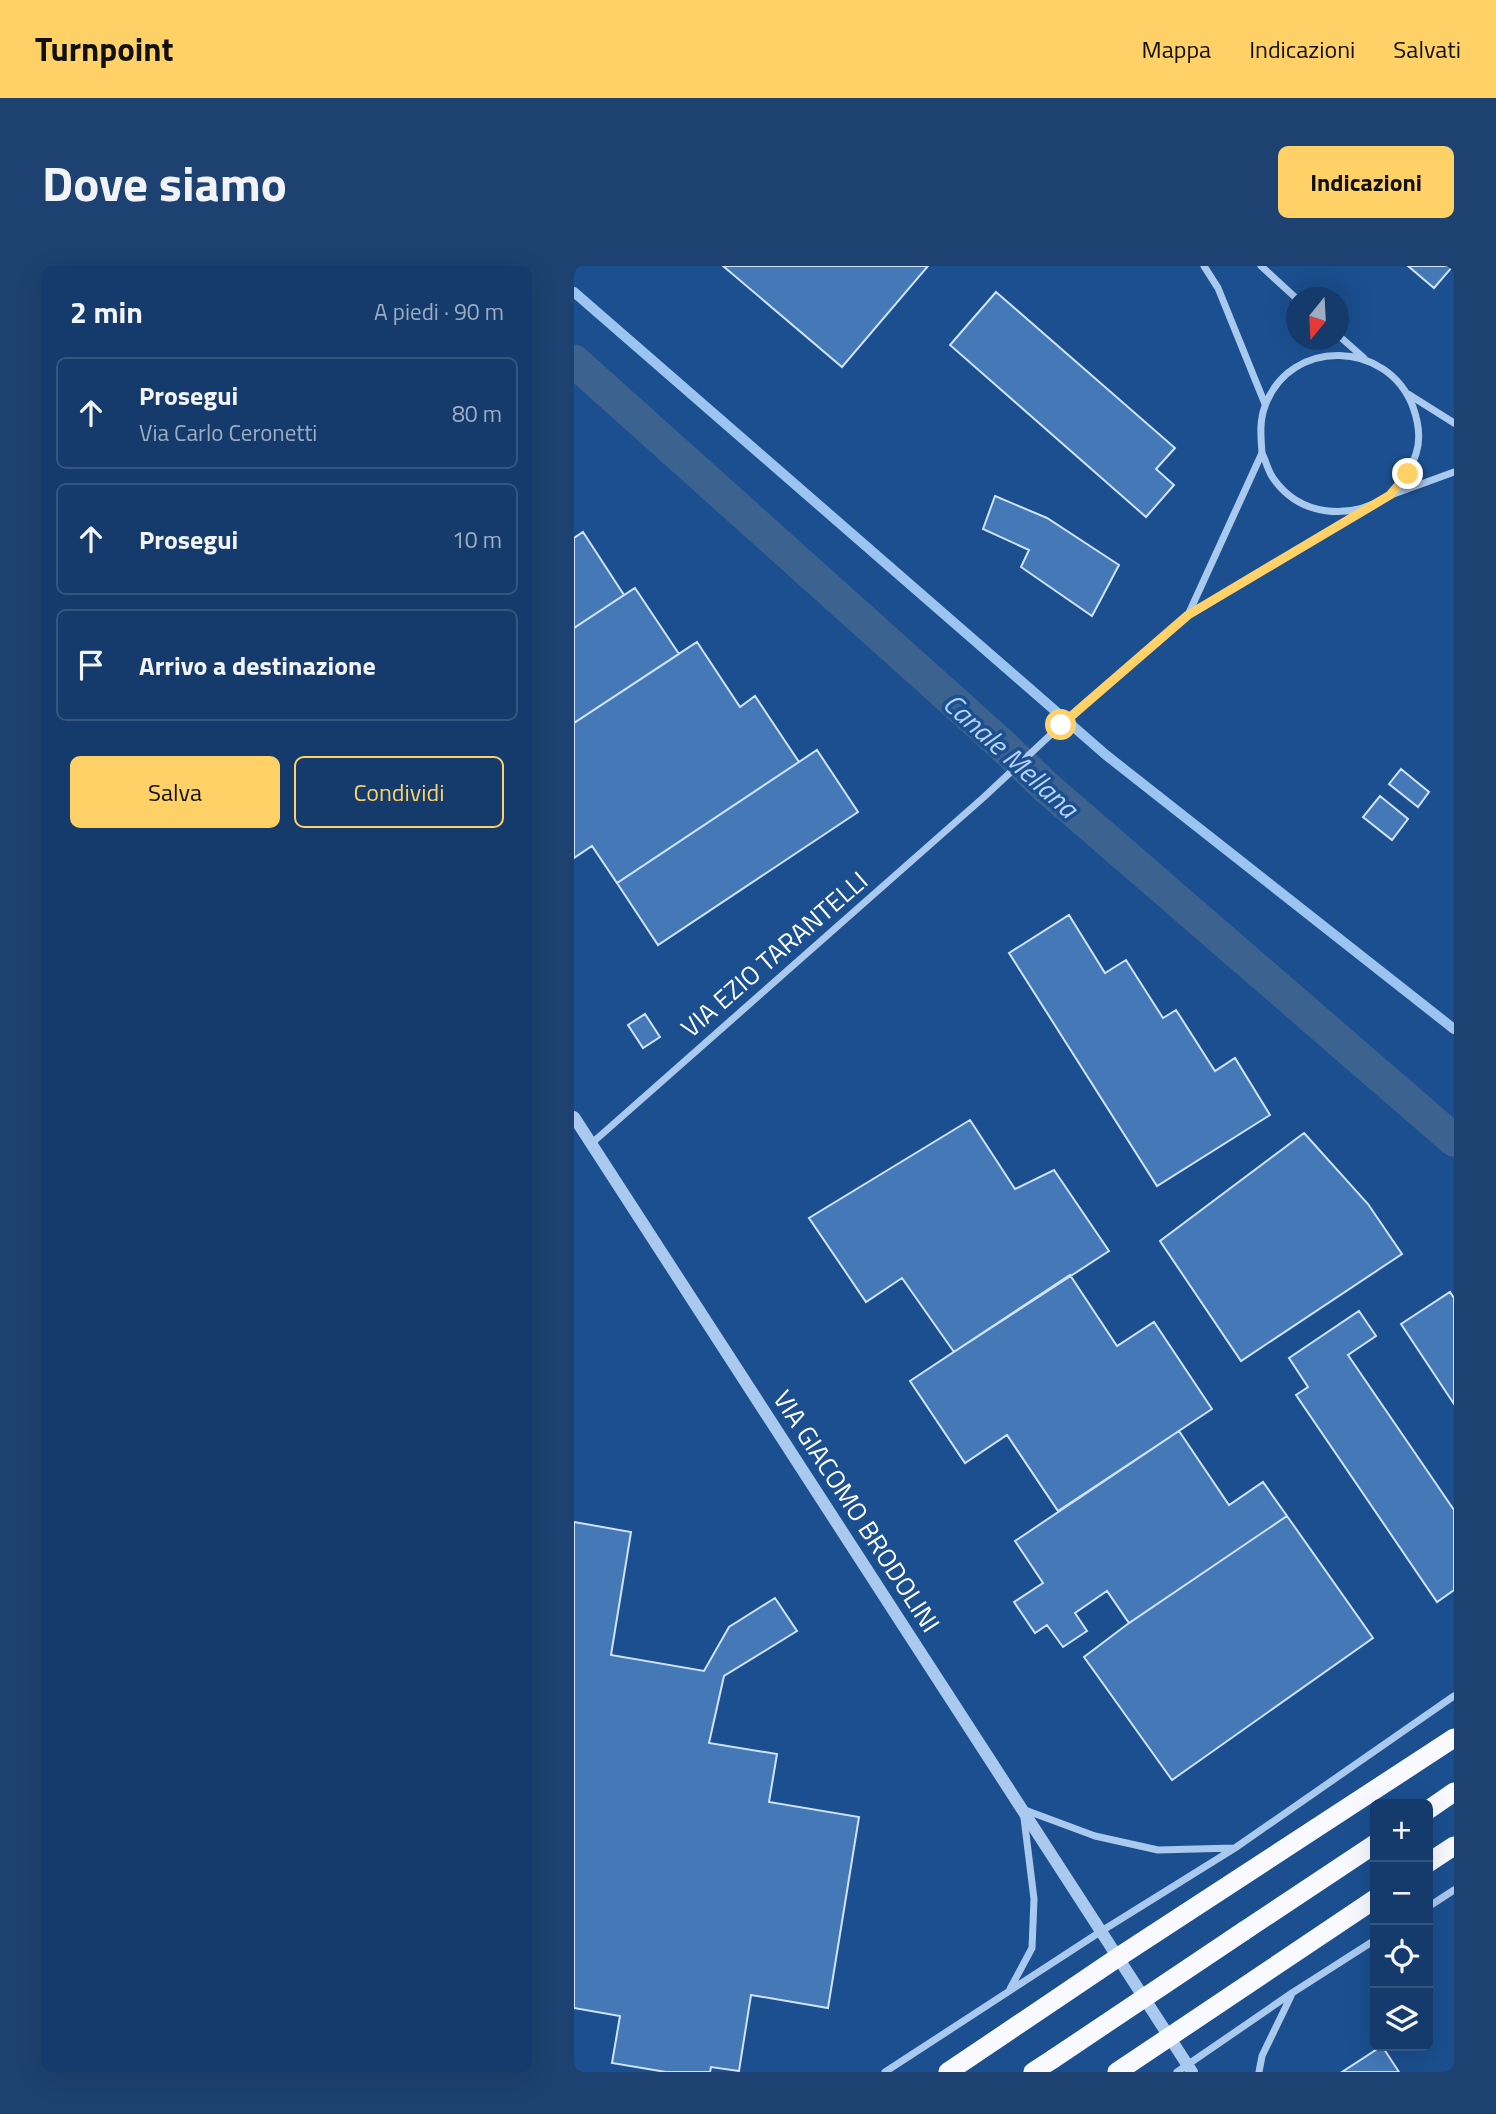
<!DOCTYPE html>
<html lang="it">
<meta charset="utf-8">
<style>
:root{--surface:#143b6b;--page:#1d4271;--text:#f1f3f6;--muted:#9dadc1;--line:#33557e;--accent:#ffd166}
body{margin:0;font-family:"Titillium Web",sans-serif;background:var(--page);color:var(--text)}
.controls{position:absolute;right:21px;bottom:21px;display:grid;overflow:hidden;border-radius:10px;box-shadow:0 7px 28px #0002}
.controls button{width:63px;height:63px;display:grid;place-items:center;padding:0;border:0;border-bottom:2px solid var(--line);background:var(--surface);color:var(--text);font:35px sans-serif}
.compass{position:absolute;left:712px;top:21px;width:63px;height:63px;border-radius:50%;background:var(--surface);box-shadow:0 7px 28px #0002;rotate:198deg}
.stop{position:absolute;width:21px;height:21px;margin:-16px;border:5px solid #ffd166;border-radius:50%;background:#fff}
.stop.end{background:#ffd166;border-color:#fff;box-shadow:0 2px 7px #0008}
.list{margin:0;padding:0;list-style:none}
h2{display:flex;justify-content:space-between;align-items:center;height:91px;margin:0;padding:0 28px;font-size:30px}
h2 small{font-size:23px;font-weight:400;color:var(--muted)}
.list li{display:grid;grid-template-columns:46px 1fr auto;gap:21px;align-items:center;box-sizing:border-box;height:112px;margin:0 14px 14px;padding:0 14px;border:2px solid var(--line);border-radius:10px}
.list b{display:block;font-size:26px;white-space:nowrap}
.list p{margin:0;font-size:23px;white-space:nowrap;color:var(--muted)}
.list em{font-size:23px;font-style:normal;color:var(--muted)}
.actions{display:flex;gap:14px;padding:21px 28px}
.actions a{flex:1;padding:16px 0;border:2px solid var(--accent);border-radius:10px;text-align:center;font-size:24px;color:var(--accent)}
.actions .main{background:var(--accent);color:#111}
.icon{flex:none;width:38px;height:38px;fill:none;stroke:currentColor;stroke-width:2;stroke-linecap:round;stroke-linejoin:round}
.map{position:relative;flex:none;width:880px;height:1806px;overflow:hidden;border-radius:10px}
header{display:flex;align-items:center;gap:42px;box-sizing:border-box;height:98px;padding:0 35px;background:var(--accent);color:#111}
header strong{font-size:33px}
nav{display:flex;gap:38px;margin-inline-start:auto;font-size:24px}
.intro{display:flex;align-items:center;justify-content:space-between;box-sizing:border-box;height:168px;padding:0 42px}
h1{margin:0;font-size:49px}
.button{padding:18px 32px;border-radius:10px;background:var(--accent);color:#111;font-size:24px;font-weight:700}
main{display:flex;gap:42px;padding:0 42px}
aside{flex:1;background:var(--surface);border-radius:10px;box-shadow:0 7px 28px #0002}
.map>svg:first-child{display:block}
.lines{fill:none;stroke-linecap:round;stroke-linejoin:round}
.stream{stroke:#9cc4f0;stroke-width:10}
.canal{stroke:#3c6290;stroke-width:33}
.building{fill:#4478b7;stroke:#cfe3fa;stroke-width:2}
.minor{stroke:#a9c9ee;stroke-width:7}
.tertiary{stroke:#a9c9ee;stroke-width:12}
.trunk{stroke:#f8faff;stroke-width:19}
.trunk-bridge{stroke:#f8faff;stroke-width:19}
.route{stroke:#ffd166;stroke-width:9}
.labels{text-anchor:middle;dominant-baseline:central;stroke-width:7;stroke-linejoin:round;paint-order:stroke}
.street-label{font-size:26px;fill:#fff;stroke:#1b4f8f}
.water-label{font-size:28px;font-style:italic;fill:#b5d3f5;stroke:#1b4f8f}
</style>
<header>
<strong>Turnpoint</strong>
<nav><a>Mappa</a><a>Indicazioni</a><a>Salvati</a></nav>
</header>
<div class="intro"><h1>Dove siamo</h1><a class="button">Indicazioni</a></div>
<main>
<aside>
<h2>2 min<small>A piedi · 90 m</small></h2>
<ul class="list">
<li><svg class="icon" aria-label="ahead" viewBox="0 0 24 24"><path d="M12 20V5M6 11l6-6 6 6"/></svg><div><b>Prosegui</b><p>Via Carlo Ceronetti</p></div><em>80 m</em></li>
<li><svg class="icon" aria-label="ahead" viewBox="0 0 24 24"><path d="M12 20V5M6 11l6-6 6 6"/></svg><div><b>Prosegui</b></div><em>10 m</em></li>
<li><svg class="icon" aria-label="arrive" viewBox="0 0 24 24"><path d="M6 21V4h12l-3 4 3 4H6"/></svg><div><b>Arrivo a destinazione</b></div></li>
</ul>
<div class="actions"><a class="main">Salva</a><a>Condividi</a></div>
</aside>
<div class="map">
<svg width="880" height="1806" viewBox="0 0 880 1806">
<rect width="100%" height="100%" fill="#1b4f8f"/>
<g class="lines">
<path class="stream" d="M0,26L532,489L880,763"/>
<path class="canal" d="M0,95L427,478L472,521L880,874"/>
</g>
<path class="building" d="M149,0H354L268,101Z
M834,0H879L860,22Z
M422,26L601,182L582,203L600,219L572,251L376,79Z
M421,230L473,252L545,299L518,350L447,301L455,284L409,263Z
M9,266L50,329L0,362V272Z
M61,322L105,388L0,457V362Z
M123,376L166,441L181,430L225,496L43,617L18,580L0,592V457Z
M243,484L284,546L84,679L43,617Z
M827,503L855,526L844,541L815,518Z
M806,530L834,553L818,574L789,551Z
M495,649L531,707L552,694L589,752L602,744L641,805L661,792L696,849L583,920L435,687Z
M71,748L86,771L69,782L54,759Z
M396,854L441,923L480,904L535,985L380,1086L328,1012L292,1036L235,952Z
M730,867L794,938L828,988L667,1095L586,975Z
M496,1009L543,1080L580,1056L638,1143L484,1245L433,1169L391,1197L336,1115Z
M876,1026L880,1032V1138L827,1058Z
M785,1045L802,1070L774,1089L880,1244V1324L863,1336L722,1129L734,1121L715,1092Z
M605,1165L655,1239L689,1216L713,1250L555,1357L533,1325L501,1347L513,1365L489,1381L473,1359L461,1367L440,1336L469,1317L441,1275Z
M713,1250L799,1372L598,1514L510,1391L555,1357Z
M0,1256L57,1266L37,1389L130,1405L155,1361L201,1332L223,1365L150,1410L135,1477L203,1488L195,1536L285,1551L254,1742L177,1729L165,1805L137,1801L136,1806H92L38,1797L46,1750L0,1742Z
M808,1780L825,1806H768Z"/>
<g class="lines">
<path class="minor" d="M630,0L644,22L691,138
M687,0L722,32
M764,69L790,92
M834,128L880,157
M817,229L880,206
M614,349L688,187C687,171 685,156 691,140C716,71 814,74 839,141C844,155 847,173 842,188C836,204 828,222 813,231C775,254 726,251 699,212C694,205 692,195 688,187
M18,877L410,531L487,459L614,350L793,242
M451,1544L521,1570L584,1584L660,1582
M854,1641L880,1624
M436,1723L458,1682L460,1633L450,1552
M311,1806L526,1666L661,1582L880,1430
M603,1806L718,1727L801,1674
M685,1806L688,1790L717,1730"/>
<path class="tertiary" d="M0,851L618,1806"/>
<path class="trunk" d="M854,1544L880,1526
M854,1597L880,1580
M670,1665L801,1578
M374,1806L543,1692L880,1472
M459,1806L479,1793
M543,1806L801,1633"/>
<path class="trunk-bridge" d="M479,1793L670,1665"/>
</g>
<g class="lines">
<path class="route" d="M487,459L614,349L816,229L834,208"/>
</g>
<g class="labels">
<g class="street-label">
<text transform="translate(200 688) rotate(-41)">VIA EZIO TARANTELLI</text>
<text transform="translate(283 1245) rotate(57)">VIA GIACOMO BRODOLINI</text>
</g>
<g class="water-label">
<text transform="translate(437 489) rotate(42)">Canale Mellana</text>
</g>
</g>
</svg>
<div class="controls">
<button>+</button>
<button>−</button>
<button><svg class="icon" aria-label="locate" viewBox="0 0 24 24"><circle cx="12" cy="12" r="6"/><path d="M12 2v4M12 18v4M2 12h4M18 12h4"/></svg></button>
<button><svg class="icon" aria-label="layers" viewBox="0 0 24 24"><path d="M12 4l9 5-9 5-9-5zM3 14l9 5 9-5"/></svg></button>
</div>
<svg class="compass" viewBox="-18 -18 36 36"><path d="M0-13l5 13h-10z" fill="#e53935"/><path d="M0 13l5-13h-10z" fill="#9dadc1"/></svg>
<div class="stop" style="left:487px;top:459px"></div>
<div class="stop end" style="left:834px;top:208px"></div>
</div>
</main>
